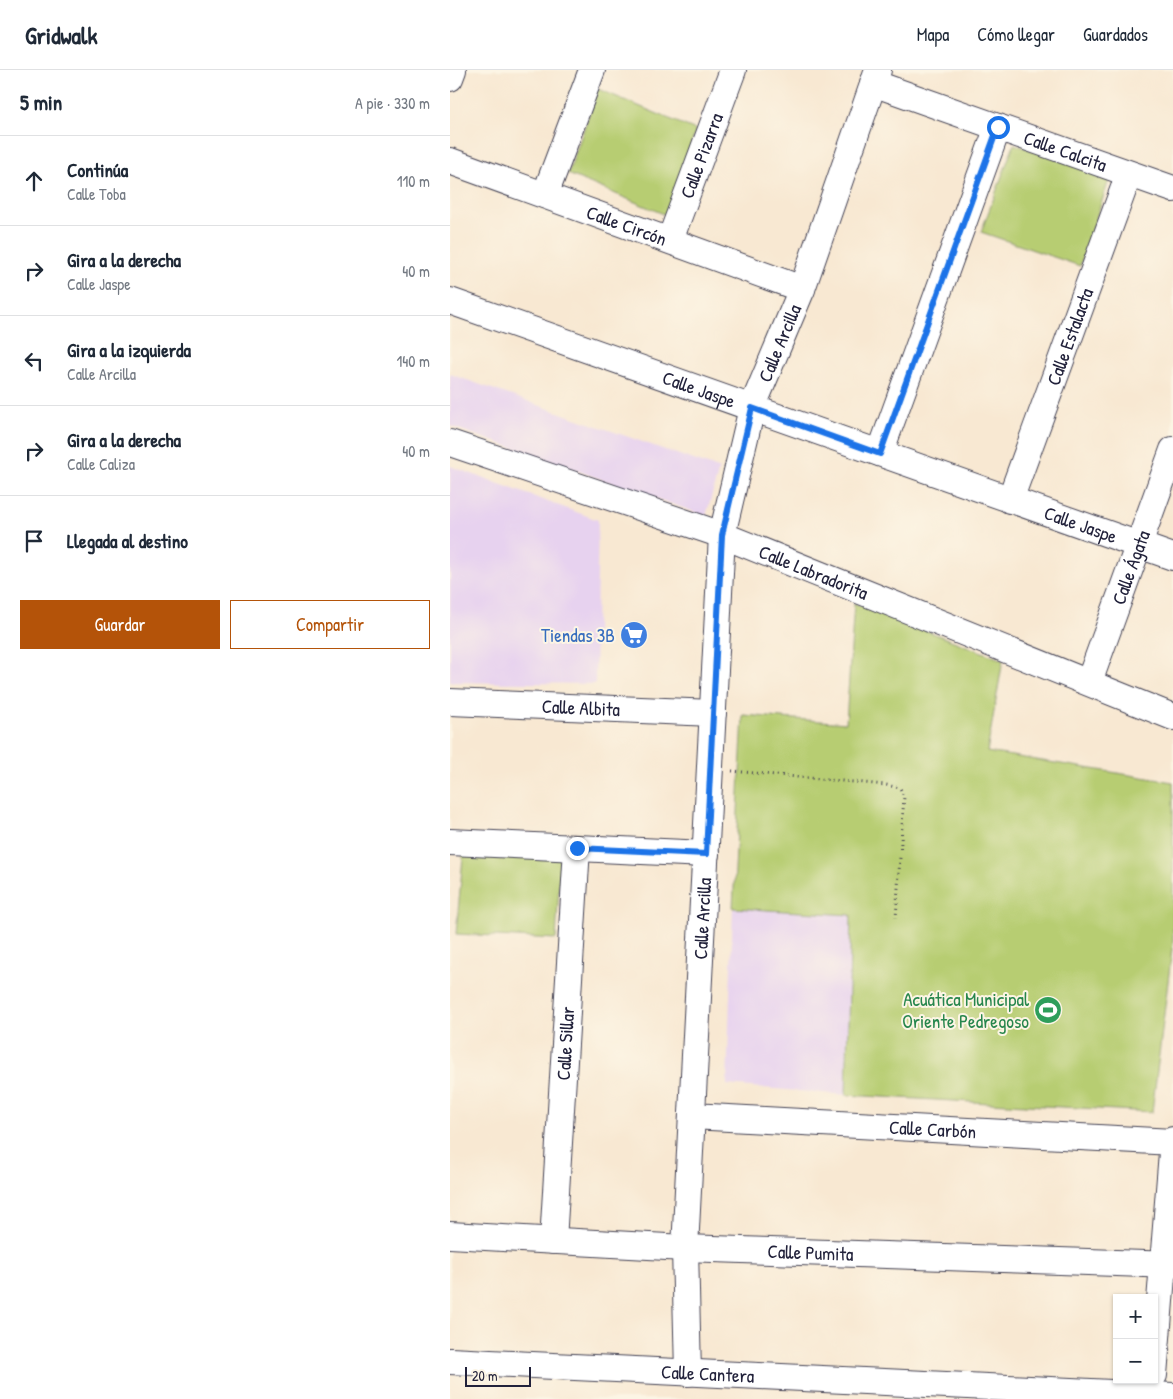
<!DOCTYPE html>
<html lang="es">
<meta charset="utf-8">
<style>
:root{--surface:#fff;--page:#f2f2f3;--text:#1f2937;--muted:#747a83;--line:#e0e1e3;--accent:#b45309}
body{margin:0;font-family:"Patrick Hand",sans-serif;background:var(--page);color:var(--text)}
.controls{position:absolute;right:15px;bottom:15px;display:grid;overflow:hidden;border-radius:0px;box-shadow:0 1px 4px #0004}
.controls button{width:45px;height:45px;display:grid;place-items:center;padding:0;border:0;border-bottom:1px solid var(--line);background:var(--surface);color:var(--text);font:25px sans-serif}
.scale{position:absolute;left:15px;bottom:12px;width:66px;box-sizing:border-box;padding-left:5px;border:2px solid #22223b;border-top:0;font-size:14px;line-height:18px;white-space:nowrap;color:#22223b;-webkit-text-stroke:4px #fcf5e5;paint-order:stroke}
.stop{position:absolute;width:15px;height:15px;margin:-11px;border:4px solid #1a73e8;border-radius:50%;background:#fff}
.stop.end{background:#1a73e8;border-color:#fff;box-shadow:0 1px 5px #0008}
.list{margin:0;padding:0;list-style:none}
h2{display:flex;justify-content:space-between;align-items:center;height:65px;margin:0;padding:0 20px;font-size:21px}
h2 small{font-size:16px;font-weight:400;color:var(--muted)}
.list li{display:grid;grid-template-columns:32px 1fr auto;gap:15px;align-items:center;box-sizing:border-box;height:90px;padding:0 20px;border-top:1px solid var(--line)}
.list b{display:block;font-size:19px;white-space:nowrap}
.list p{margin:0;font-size:16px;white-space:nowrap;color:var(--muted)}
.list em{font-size:16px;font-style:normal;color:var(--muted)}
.actions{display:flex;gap:10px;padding:15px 20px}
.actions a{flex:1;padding:11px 0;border:1px solid var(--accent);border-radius:0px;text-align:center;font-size:18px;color:var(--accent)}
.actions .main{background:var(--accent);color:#fff}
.icon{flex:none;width:28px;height:28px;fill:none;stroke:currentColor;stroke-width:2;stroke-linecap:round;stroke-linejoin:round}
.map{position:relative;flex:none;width:723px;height:1329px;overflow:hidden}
header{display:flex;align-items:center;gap:30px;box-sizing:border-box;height:70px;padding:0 25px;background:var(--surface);border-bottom:1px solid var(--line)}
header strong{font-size:24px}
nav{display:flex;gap:28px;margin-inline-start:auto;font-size:18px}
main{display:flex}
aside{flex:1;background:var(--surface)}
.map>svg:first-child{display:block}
.built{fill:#e7d2ef}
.green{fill:#b7cd72;stroke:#6c7856}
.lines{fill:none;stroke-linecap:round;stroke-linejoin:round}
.minor-casing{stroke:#424052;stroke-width:28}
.path{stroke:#424052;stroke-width:3;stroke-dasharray:1 4;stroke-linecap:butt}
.minor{stroke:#fff;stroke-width:26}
.route{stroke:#1a73e8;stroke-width:6}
.labels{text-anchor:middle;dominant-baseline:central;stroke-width:4;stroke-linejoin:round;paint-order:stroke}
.street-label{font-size:19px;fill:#22223b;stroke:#fcf5e5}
.shop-label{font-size:19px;fill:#366cbe;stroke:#fcf5e5;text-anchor:end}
.leisure-label{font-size:19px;fill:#27864d;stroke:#fcf5e5;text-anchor:end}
</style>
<header>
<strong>Gridwalk</strong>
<nav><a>Mapa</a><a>Cómo llegar</a><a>Guardados</a></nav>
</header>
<main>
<aside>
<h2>5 min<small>A pie · 330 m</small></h2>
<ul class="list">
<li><svg class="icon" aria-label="ahead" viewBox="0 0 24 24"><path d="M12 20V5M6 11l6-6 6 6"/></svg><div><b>Continúa</b><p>Calle Toba</p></div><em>110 m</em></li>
<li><svg class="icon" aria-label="right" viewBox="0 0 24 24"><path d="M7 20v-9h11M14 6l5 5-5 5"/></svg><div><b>Gira a la derecha</b><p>Calle Jaspe</p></div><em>40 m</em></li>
<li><svg class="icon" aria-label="left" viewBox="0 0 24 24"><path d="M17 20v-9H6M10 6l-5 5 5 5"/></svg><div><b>Gira a la izquierda</b><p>Calle Arcilla</p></div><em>140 m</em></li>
<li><svg class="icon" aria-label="right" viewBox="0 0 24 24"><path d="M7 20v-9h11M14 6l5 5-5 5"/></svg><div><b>Gira a la derecha</b><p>Calle Caliza</p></div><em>40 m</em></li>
<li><svg class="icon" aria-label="arrive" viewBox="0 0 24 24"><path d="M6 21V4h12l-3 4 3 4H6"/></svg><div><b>Llegada al destino</b></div></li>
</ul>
<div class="actions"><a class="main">Guardar</a><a>Compartir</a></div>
</aside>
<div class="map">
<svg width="723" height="1329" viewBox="0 0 723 1329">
<rect width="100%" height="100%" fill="#fcf5e5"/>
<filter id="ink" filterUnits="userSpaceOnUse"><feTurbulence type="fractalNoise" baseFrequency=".02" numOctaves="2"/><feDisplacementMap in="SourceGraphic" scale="10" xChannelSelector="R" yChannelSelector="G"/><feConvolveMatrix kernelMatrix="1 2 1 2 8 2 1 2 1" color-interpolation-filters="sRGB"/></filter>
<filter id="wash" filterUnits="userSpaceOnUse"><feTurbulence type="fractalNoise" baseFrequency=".0096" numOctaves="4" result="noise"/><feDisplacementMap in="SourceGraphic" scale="20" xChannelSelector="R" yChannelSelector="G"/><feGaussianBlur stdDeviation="1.12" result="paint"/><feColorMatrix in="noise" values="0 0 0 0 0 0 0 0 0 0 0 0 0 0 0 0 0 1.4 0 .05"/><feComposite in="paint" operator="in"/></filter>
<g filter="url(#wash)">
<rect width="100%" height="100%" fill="#f8e8d2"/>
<path class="built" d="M0,304L269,399L256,446L0,356Z
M0,396L148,450L145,614L0,612Z
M283,838L401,844L396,1025L277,1015Z"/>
<path class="green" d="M148,19L246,60L216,145L118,104Z
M564,74L660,107L630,196L531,162Z
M404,533L553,590L537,682L723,712V871L702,1042L396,1025L401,845L283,838L293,645L396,653Z
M14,776L111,780L106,869L6,864Z"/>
</g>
<g filter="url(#ink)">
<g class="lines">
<g class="minor-casing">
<g id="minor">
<path d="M0,8L3,0"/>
<path id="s1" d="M423,13L723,119"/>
<path id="s2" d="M0,91L352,219"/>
<path d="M95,125L142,0"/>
<path id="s3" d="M220,170L283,0"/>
<path id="s4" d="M0,231L723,487"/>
<path id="s5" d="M0,373L272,465L723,647"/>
<path d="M430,383L548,57"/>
<path id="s6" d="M560,430L679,104"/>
<path id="s7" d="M639,612L723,380"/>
<path id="s8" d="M0,632L263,643"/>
<path d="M0,772L256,784"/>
<path id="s9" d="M242,1046L723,1072"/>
<path id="s10" d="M0,1165L235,1178L723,1195"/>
<path id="s11" d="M103,1171L127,778"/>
<path id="s12" d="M0,1291L723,1326"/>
<path id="s13" d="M238,1303L235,1178L272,465L302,338L352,219L428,0"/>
<path d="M704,1305L723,1070"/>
</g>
</g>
<path class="path" d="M282,701L436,715L450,718L454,726L446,848"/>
<use href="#minor" class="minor"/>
</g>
</g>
<g class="lines" filter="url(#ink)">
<path class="route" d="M127,778L256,784L272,465L302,338L430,384L548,57"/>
</g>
<defs>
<g id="supermarket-disc" transform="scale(1.4375)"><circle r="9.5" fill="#3f7fe0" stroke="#fcf5e5"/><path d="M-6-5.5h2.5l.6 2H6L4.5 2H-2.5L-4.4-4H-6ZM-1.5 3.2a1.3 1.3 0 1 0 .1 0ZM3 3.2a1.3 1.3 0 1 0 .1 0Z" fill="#fff"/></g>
<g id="stadium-disc" transform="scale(1.4375)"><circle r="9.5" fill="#2e9e5b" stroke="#fcf5e5"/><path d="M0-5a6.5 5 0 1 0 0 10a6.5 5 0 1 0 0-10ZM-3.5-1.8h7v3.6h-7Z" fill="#fff"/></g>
</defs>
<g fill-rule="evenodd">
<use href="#supermarket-disc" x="184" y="565"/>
<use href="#stadium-disc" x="598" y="940"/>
</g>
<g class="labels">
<g class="street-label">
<text stroke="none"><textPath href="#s1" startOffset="204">Calle Calcita</textPath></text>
<text stroke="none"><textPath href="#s3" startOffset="90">Calle Pizarra</textPath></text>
<text stroke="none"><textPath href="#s2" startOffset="188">Calle Circón</textPath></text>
<text stroke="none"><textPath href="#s6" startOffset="174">Calle Estalacta</textPath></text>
<text stroke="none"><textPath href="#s13" startOffset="1040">Calle Arcilla</textPath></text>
<text stroke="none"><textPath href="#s4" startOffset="264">Calle Jaspe</textPath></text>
<text stroke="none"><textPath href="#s4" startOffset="669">Calle Jaspe</textPath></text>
<text stroke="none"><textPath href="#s7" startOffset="122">Calle Ágata</textPath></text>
<text stroke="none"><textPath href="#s5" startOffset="386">Calle Labradorita</textPath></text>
<text stroke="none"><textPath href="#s8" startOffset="131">Calle Albita</textPath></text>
<text stroke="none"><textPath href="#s13" startOffset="455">Calle Arcilla</textPath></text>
<text stroke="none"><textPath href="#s11" startOffset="198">Calle Sillar</textPath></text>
<text stroke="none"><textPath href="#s9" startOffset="241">Calle Carbón</textPath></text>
<text stroke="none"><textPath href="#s10" startOffset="361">Calle Pumita</textPath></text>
<text stroke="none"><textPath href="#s12" startOffset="258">Calle Cantera</textPath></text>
</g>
<g class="shop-label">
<text x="165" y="565">Tiendas 3B</text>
</g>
<g class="leisure-label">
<text x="579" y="929">Acuática Municipal<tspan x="579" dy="22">Oriente Pedregoso</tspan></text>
</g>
</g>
</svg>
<div class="controls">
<button>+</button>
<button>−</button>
</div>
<div class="scale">20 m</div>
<div class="stop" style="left:548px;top:57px"></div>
<div class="stop end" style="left:127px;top:778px"></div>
</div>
</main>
